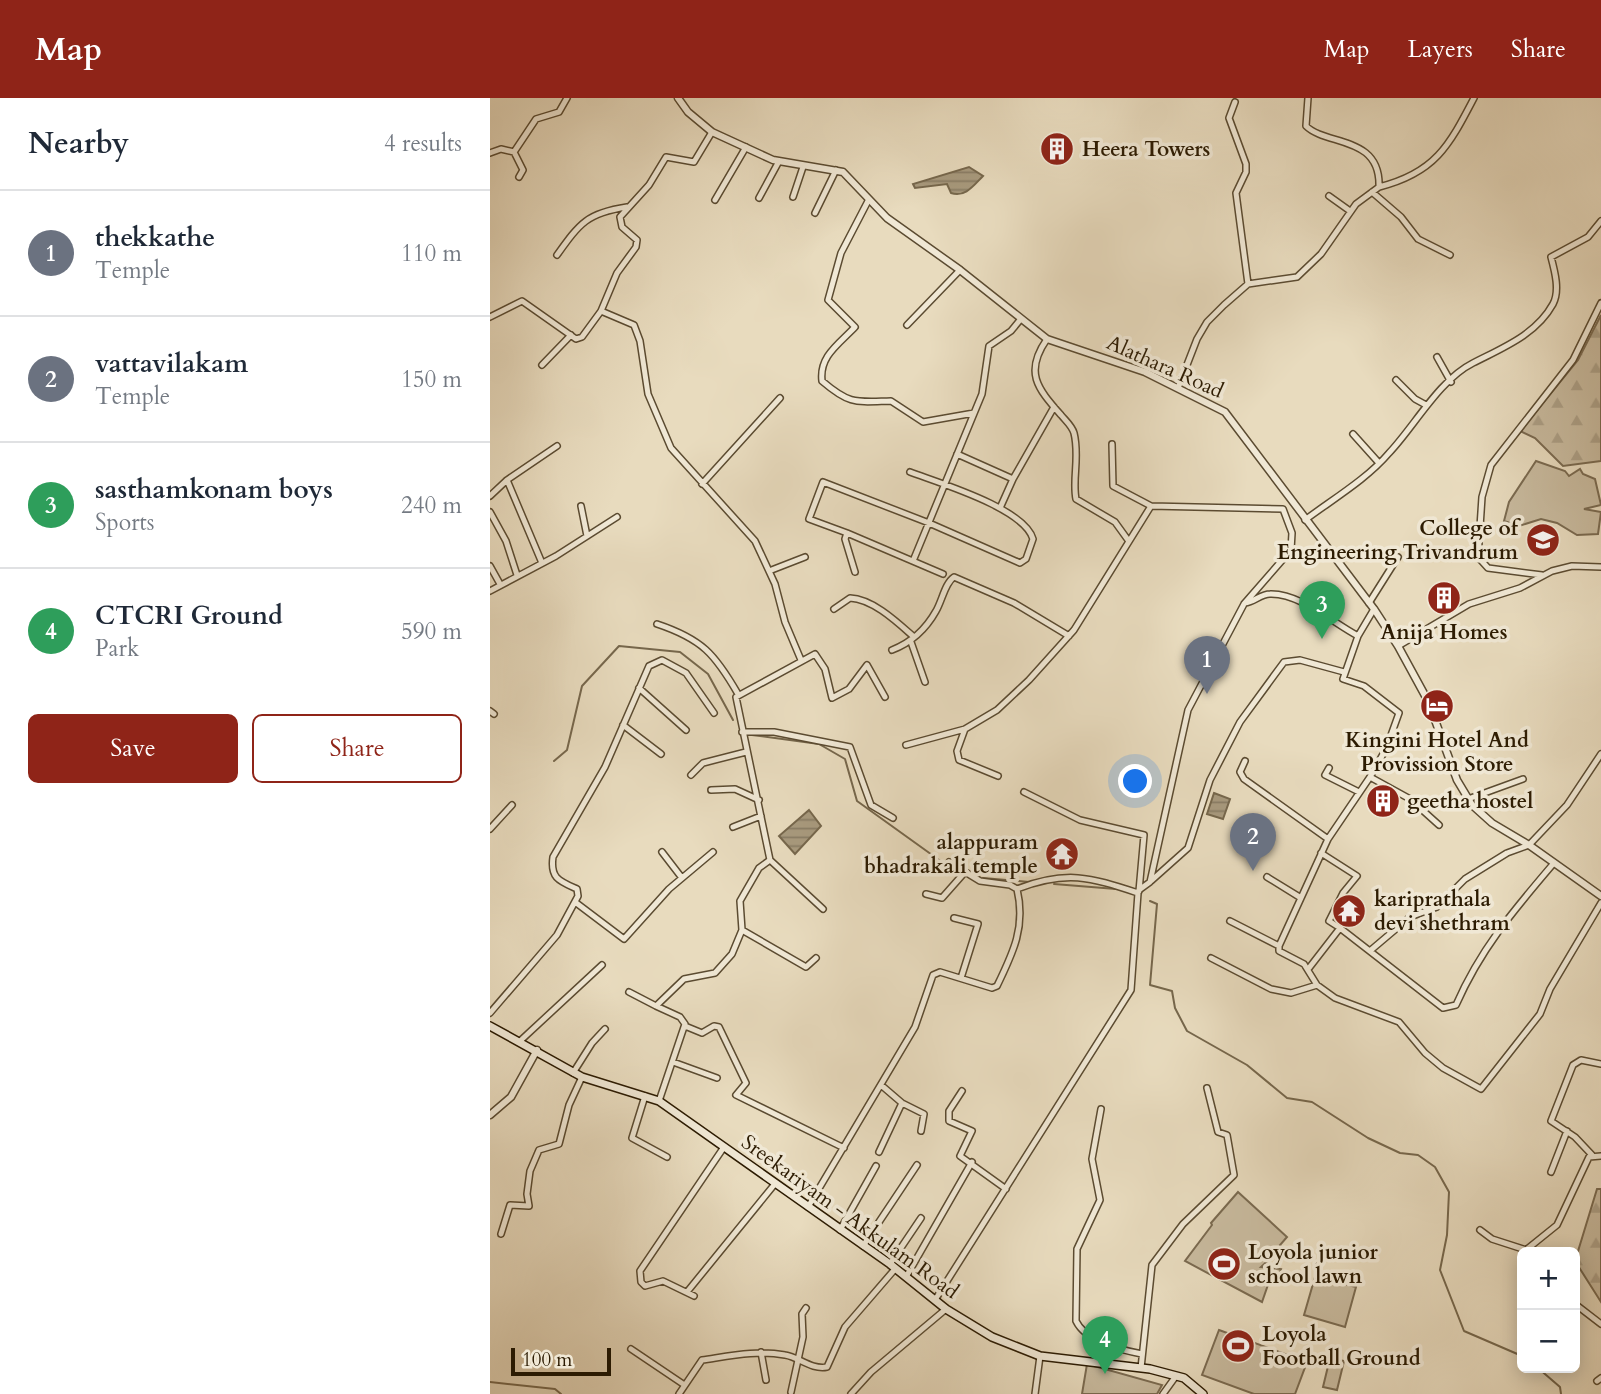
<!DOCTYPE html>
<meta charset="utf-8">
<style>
:root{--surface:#fff;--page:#f2f2f3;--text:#1f2937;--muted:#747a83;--line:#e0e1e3;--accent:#8f2418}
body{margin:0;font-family:Cardo,serif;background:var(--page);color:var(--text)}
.controls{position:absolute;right:21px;bottom:21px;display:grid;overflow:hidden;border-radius:10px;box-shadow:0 4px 18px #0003}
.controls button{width:63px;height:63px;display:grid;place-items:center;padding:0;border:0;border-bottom:2px solid var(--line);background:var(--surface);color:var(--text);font:35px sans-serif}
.scale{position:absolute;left:21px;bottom:18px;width:100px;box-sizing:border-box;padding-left:7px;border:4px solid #2c1b02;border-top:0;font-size:19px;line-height:24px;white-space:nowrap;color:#2c1b02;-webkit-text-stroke:5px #f0e8d5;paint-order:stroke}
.you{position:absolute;left:646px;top:684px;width:24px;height:24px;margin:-18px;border:5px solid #fff;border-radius:50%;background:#1a73e8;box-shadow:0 0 0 10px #1a73e833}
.badge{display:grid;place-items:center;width:46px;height:46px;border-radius:50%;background:var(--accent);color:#fff;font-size:23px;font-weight:700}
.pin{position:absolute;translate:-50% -58px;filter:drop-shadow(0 2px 4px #0008)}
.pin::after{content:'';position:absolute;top:37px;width:24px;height:21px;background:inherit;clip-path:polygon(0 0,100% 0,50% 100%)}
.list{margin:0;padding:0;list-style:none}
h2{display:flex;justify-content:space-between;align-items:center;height:91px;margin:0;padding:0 28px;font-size:30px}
h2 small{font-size:23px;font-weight:400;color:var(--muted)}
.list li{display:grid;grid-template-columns:46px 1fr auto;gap:21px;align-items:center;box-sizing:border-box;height:126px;padding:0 28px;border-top:2px solid var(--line)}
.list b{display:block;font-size:26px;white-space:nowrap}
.list p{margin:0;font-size:23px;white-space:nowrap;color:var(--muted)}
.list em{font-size:23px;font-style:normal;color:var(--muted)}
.actions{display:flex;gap:14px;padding:21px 28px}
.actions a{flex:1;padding:16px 0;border:2px solid var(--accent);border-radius:10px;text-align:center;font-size:24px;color:var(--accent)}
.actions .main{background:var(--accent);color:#fff}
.map{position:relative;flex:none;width:1111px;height:1296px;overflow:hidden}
header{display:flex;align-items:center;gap:42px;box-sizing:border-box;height:98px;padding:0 35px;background:var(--accent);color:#fff}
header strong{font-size:33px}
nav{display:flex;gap:38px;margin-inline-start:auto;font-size:24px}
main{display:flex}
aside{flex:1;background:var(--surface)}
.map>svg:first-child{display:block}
.forest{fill:url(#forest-firs);stroke:#7a6a50;stroke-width:2}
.green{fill:#c8ba9e;stroke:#7a6a50;stroke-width:2}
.water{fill:url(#water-rules);stroke:#76674c;stroke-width:2}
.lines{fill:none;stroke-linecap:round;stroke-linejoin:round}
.stream{stroke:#76674c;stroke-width:2}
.minor-casing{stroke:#5b4b31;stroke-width:8}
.tertiary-casing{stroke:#5b4b31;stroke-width:9}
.secondary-casing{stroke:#2c1b02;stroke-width:10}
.minor{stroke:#f0e8d5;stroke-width:5}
.tertiary{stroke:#f0e8d5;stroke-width:6}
.secondary{stroke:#f0e8d5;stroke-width:7}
.labels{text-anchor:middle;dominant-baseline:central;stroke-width:7;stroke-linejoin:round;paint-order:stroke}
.poi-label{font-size:21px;font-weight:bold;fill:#2c1b02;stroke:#f0e8d5;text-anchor:start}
.street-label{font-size:21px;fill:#2c1b02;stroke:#f0e8d5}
</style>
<header>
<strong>Map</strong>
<nav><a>Map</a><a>Layers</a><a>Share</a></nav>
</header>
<main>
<aside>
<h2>Nearby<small>4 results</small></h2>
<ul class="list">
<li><span class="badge" style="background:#6b7280">1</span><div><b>thekkathe</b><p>Temple</p></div><em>110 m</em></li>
<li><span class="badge" style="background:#6b7280">2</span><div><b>vattavilakam</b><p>Temple</p></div><em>150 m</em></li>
<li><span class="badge" style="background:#2e9e5b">3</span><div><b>sasthamkonam boys</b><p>Sports</p></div><em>240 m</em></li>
<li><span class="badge" style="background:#2e9e5b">4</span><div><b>CTCRI Ground</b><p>Park</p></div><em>590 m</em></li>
</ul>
<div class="actions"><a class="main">Save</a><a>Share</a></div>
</aside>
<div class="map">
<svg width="1111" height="1296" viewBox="0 0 1111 1296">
<defs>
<pattern id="forest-firs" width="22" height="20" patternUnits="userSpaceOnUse" patternTransform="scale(1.75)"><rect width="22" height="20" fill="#c8ba9e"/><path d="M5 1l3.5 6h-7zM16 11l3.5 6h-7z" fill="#ac9f86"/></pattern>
<pattern id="water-rules" width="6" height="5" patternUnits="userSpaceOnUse" patternTransform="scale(1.75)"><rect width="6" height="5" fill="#a89a7e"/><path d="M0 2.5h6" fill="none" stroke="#897d65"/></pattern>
</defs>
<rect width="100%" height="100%" fill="#e8dbbe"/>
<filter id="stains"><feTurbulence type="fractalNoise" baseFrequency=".00286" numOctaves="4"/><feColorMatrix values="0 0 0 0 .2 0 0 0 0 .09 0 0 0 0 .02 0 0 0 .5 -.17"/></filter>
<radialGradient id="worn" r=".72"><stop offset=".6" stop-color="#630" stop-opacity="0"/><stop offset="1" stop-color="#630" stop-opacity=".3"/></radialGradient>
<path class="forest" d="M1111,217V363L1073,368L1045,340L1030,333L1088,262Z
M1107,1091H1111V1204L1085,1163Z"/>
<path class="green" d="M1046,363L1075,373L1079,378L1090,371L1093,376L1105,381L1111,407L1094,411L1111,414L1108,436L1087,437L1067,425L1051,421L1029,428L1014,423L1019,404Z
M748,1094L797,1139L790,1147L792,1150L771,1169L791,1171L788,1180L780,1181L772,1204L695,1163L722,1127L721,1125Z
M825,1179L866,1189L855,1229L814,1217Z
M729,1232L817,1264L805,1296H764L712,1277Z
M840,1260L854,1263L847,1292L833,1289Z
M597,1266L672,1287L667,1296H592Z"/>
<path class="water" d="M479,69L493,78C484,87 475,100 461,95L457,86L425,90L423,86Z
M724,695L740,701L733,721L717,716Z
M319,712L331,728L305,756L289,738Z"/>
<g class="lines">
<path class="stream" d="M262,637L329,646L355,661L367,703L470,777
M64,663L77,652L92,588L129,548L190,554L218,576L243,622
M493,780L539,784
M564,786L626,791
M660,803L667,806L660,887L682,893L685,910L697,933L757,967L797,1000L822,1004L878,1040L910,1055L928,1057L945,1069L959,1094L957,1137L950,1172L974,1233L1032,1258
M1048,1270L1070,1289L1071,1296
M0,1284L65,1291L71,1296"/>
<g class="minor-casing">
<path id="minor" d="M745,4L739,20L756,66V74L746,95L758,186
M222,34L204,64L176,59L159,87L130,119L132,129L147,142L146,149L127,175L111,213L144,227L150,243L158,296L181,350L265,443L285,486L295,524L311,562
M24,54L33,72L29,79
M0,55L11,51L24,54L46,21L69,14L77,0
M889,89C945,75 959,48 984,0
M882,94L911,119L928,141L960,157
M839,98L860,113
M303,99L313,69
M269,100L288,65
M225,102L256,49
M378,103L351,155L338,202L365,229C349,246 329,258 332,283C360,307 366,304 401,303L433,324L484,315
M325,115L346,72
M67,157C90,125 97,115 137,109
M0,219L32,203L86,241L92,239L111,213
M417,227L470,172
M557,241C534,274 547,290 571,317C576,323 582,328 584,335C590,359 582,381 586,401L625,424L638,442
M947,259L961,284
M52,267L81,237
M906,282L925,301L936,307
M688,290L707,241L717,224L734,207L758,186L807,179L831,156L866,106L889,89C891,37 836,48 816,28L818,0
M863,336L889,365
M622,346L623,388L661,408
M467,356L523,381L510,410
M523,381L564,309
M17,382L52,465
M212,386L290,300
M0,398L17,382L67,348
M91,408L97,438
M0,414L16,443L27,477
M815,422C843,401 877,381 899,355C924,329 949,282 983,265C1012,250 1046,237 1063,206C1070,193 1065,174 1061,159L1098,139L1111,123
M357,435L453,476
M423,463L492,296L499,248L521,233L530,222
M0,468L10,486
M279,473L315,459
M365,474L355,441L357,435L319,421L333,384L439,425L530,465L536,461L543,441C534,410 449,385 420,374
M1052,477L998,470L988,459L992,399L1001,367L1083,262L1111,205
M0,493L66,458L127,419
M755,505C764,504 771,496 780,496C810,495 843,525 868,538
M879,505L908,459
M344,511L360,500C383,501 407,524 424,539
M884,511L868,538L853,581L874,588L909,615L896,651L880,679L920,701L949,727
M167,526C212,541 225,556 248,596
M421,544L435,584
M908,548L979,506L1030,490L1062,473L1082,468L1111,469
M402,552C420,545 436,531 446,513C452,503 455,485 464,479L524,505L579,538
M149,590L196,632
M0,613L4,616
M133,627L171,656
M475,631L467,653L469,662L508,678
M252,634H284L360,649L381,707L403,720
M416,647L475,631L507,612L539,582L584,532L661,408L793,411L802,435L801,452L754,506L698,612L660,784L649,792
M755,663L750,674L754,681L838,741
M839,670L835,677L869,694
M201,677L213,665L256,654
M221,692L245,691L269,702
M534,694L590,722L654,737L649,793
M978,701L1033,681
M243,729L271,718
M0,731L22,707
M172,754L192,780
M831,755L867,778L853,795L839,823L850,830
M280,762L333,811
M459,764L490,783L520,787L527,791
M777,779L811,800
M661,783L698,750L720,682L750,624L794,564L810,562L854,574
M436,796L452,800L475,774
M85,804L134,841L179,791L223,754
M464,820L488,826L471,880
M740,823L789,848L838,741L880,679
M252,832L316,869L326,860
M789,848V853L814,866L827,887L845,900L909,924L935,955L953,970L991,991L1050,916L1060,891L1111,805
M881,852L920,819L947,809L975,781L1017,755L1039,747L1077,707L1111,656
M721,860L781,891L801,895L827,887
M819,870L850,830L953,910L966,907C991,850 1024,812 1064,765
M139,894L166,908
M0,915L67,837L88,798L87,791C69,783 60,780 63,759L115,669L159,568L172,562L196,575L224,615
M195,928L212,935L224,928L229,929L256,985L246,997L354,1050
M29,944L112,867
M183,964L227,980
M83,975L102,945L115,931
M391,987L412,1005L434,1016L431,1033
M472,993L459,1013V1023L482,1033L470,1058L516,1091
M155,998L142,1040L177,1059
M169,1003L195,926L190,919L166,908L194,881L225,875L242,856L252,832L250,803L269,770L280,762L246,599L325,556L335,571L342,600L359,591L377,567L395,599
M611,1011L602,1061L610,1102L587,1151L586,1223C596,1244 631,1252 652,1256
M389,1054L412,1005
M1102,1057L1085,1039L1061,1023L1083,967L1091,962L1111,966
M1061,1074L1077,1033
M318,1109L425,929L443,877L450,874L502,890L507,888C523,855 536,829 527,791C577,772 599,779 648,795L641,892L445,1202
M350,1132L386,1068
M990,1132L1002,1141L1036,1152
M11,1136L20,1107L39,1108L37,1096L40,1073L49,1052L69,1046L79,1007L92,979
M373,1148L427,1067
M1036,1152L1067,1127L1099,1059L1111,1058
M400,1166L431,1120
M416,1179L482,1064
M197,1194L284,1087
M204,1198L173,1183L155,1188L151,1184L150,1173L234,1049
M1085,1206L1111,1226
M141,1251L193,1286
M271,1254L276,1282
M651,1270L662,1167L693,1126L744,1077L737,1037L728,1034L717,990
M1107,1283L1111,1280
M301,1294L313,1239L312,1216L316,1210
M189,1296L212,1262C240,1258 267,1252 295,1257C309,1259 321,1272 337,1269L355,1229L405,1171
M361,1296L381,1274L456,1211
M545,1296L550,1258
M673,1296L686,1278"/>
</g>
<g class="tertiary-casing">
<path id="tertiary" d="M188,0L198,14L222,34L283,62L353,74L397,120L470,172L557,241L655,274L735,314L884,511L908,548L938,603L967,682L982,707L1002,725L1039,747L1111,798
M0,1017L21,999L47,952"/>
</g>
<g class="secondary-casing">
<path id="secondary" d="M0,928L92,979L169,1003L400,1166L456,1211L502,1239L550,1258L660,1271L694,1280L713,1296"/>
</g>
<use href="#minor" class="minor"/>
<use href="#tertiary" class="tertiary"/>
<use href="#secondary" class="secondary"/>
</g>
<defs>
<g id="building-disc" transform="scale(1.75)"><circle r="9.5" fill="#8f2418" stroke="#f0e8d5"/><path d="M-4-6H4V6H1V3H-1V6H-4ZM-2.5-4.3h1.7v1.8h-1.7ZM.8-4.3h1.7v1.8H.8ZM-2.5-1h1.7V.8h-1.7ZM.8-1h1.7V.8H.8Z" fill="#fff"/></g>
<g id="university-disc" transform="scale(1.75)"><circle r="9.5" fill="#8f2418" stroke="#f0e8d5"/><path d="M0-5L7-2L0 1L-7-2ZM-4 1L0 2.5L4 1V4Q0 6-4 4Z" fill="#fff"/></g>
<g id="hotel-disc" transform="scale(1.75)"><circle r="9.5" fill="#8f2418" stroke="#f0e8d5"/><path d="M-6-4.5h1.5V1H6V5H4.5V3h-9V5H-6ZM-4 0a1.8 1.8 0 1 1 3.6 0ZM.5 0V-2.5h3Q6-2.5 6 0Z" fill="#fff"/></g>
<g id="temple-disc" transform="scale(1.75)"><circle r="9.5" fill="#8f2418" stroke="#f0e8d5"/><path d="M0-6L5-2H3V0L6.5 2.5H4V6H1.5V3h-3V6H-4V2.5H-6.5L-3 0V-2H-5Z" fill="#fff"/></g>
<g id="stadium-disc" transform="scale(1.75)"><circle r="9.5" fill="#8f2418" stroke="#f0e8d5"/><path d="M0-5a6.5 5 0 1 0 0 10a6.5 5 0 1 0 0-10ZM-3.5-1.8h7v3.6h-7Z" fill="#fff"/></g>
</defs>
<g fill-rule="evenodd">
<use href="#building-disc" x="567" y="51"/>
<use href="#university-disc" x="1053" y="442"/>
<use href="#building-disc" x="954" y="500"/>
<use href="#hotel-disc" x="947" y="608"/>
<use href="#building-disc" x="893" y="703"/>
<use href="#temple-disc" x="572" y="756"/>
<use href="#temple-disc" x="859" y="813"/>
<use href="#stadium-disc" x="734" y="1166"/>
<use href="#stadium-disc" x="748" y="1248"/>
</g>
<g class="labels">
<g class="poi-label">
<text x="592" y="51">Heera Towers</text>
<text x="1028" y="430" text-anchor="end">College of<tspan x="1028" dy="24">Engineering Trivandrum</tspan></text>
<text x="954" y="534" text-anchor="middle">Anija Homes</text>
<text x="947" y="642" text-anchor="middle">Kingini Hotel And<tspan x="947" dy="24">Provission Store</tspan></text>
<text x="917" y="703">geetha hostel</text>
<text x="548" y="744" text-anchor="end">alappuram<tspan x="548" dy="24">bhadrakali temple</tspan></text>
<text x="884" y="801">kariprathala<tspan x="884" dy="24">devi shethram</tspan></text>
<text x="758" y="1154">Loyola junior<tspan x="758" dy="24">school lawn</tspan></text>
<text x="772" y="1236">Loyola<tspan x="772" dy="24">Football Ground</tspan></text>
</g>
<g class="street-label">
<text transform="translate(675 269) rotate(24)">Alathara Road</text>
<text transform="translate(360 1119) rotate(36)">Sreekariyam - Akkulam Road</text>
</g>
</g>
<rect width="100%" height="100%" filter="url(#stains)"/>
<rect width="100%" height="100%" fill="url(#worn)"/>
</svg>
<div class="controls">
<button>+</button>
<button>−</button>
</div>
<div class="scale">100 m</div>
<div class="you"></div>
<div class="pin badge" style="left:717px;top:596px;background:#6b7280">1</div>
<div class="pin badge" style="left:763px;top:773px;background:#6b7280">2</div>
<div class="pin badge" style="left:832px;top:541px;background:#2e9e5b">3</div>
<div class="pin badge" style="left:615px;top:1276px;background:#2e9e5b">4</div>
</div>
</main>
